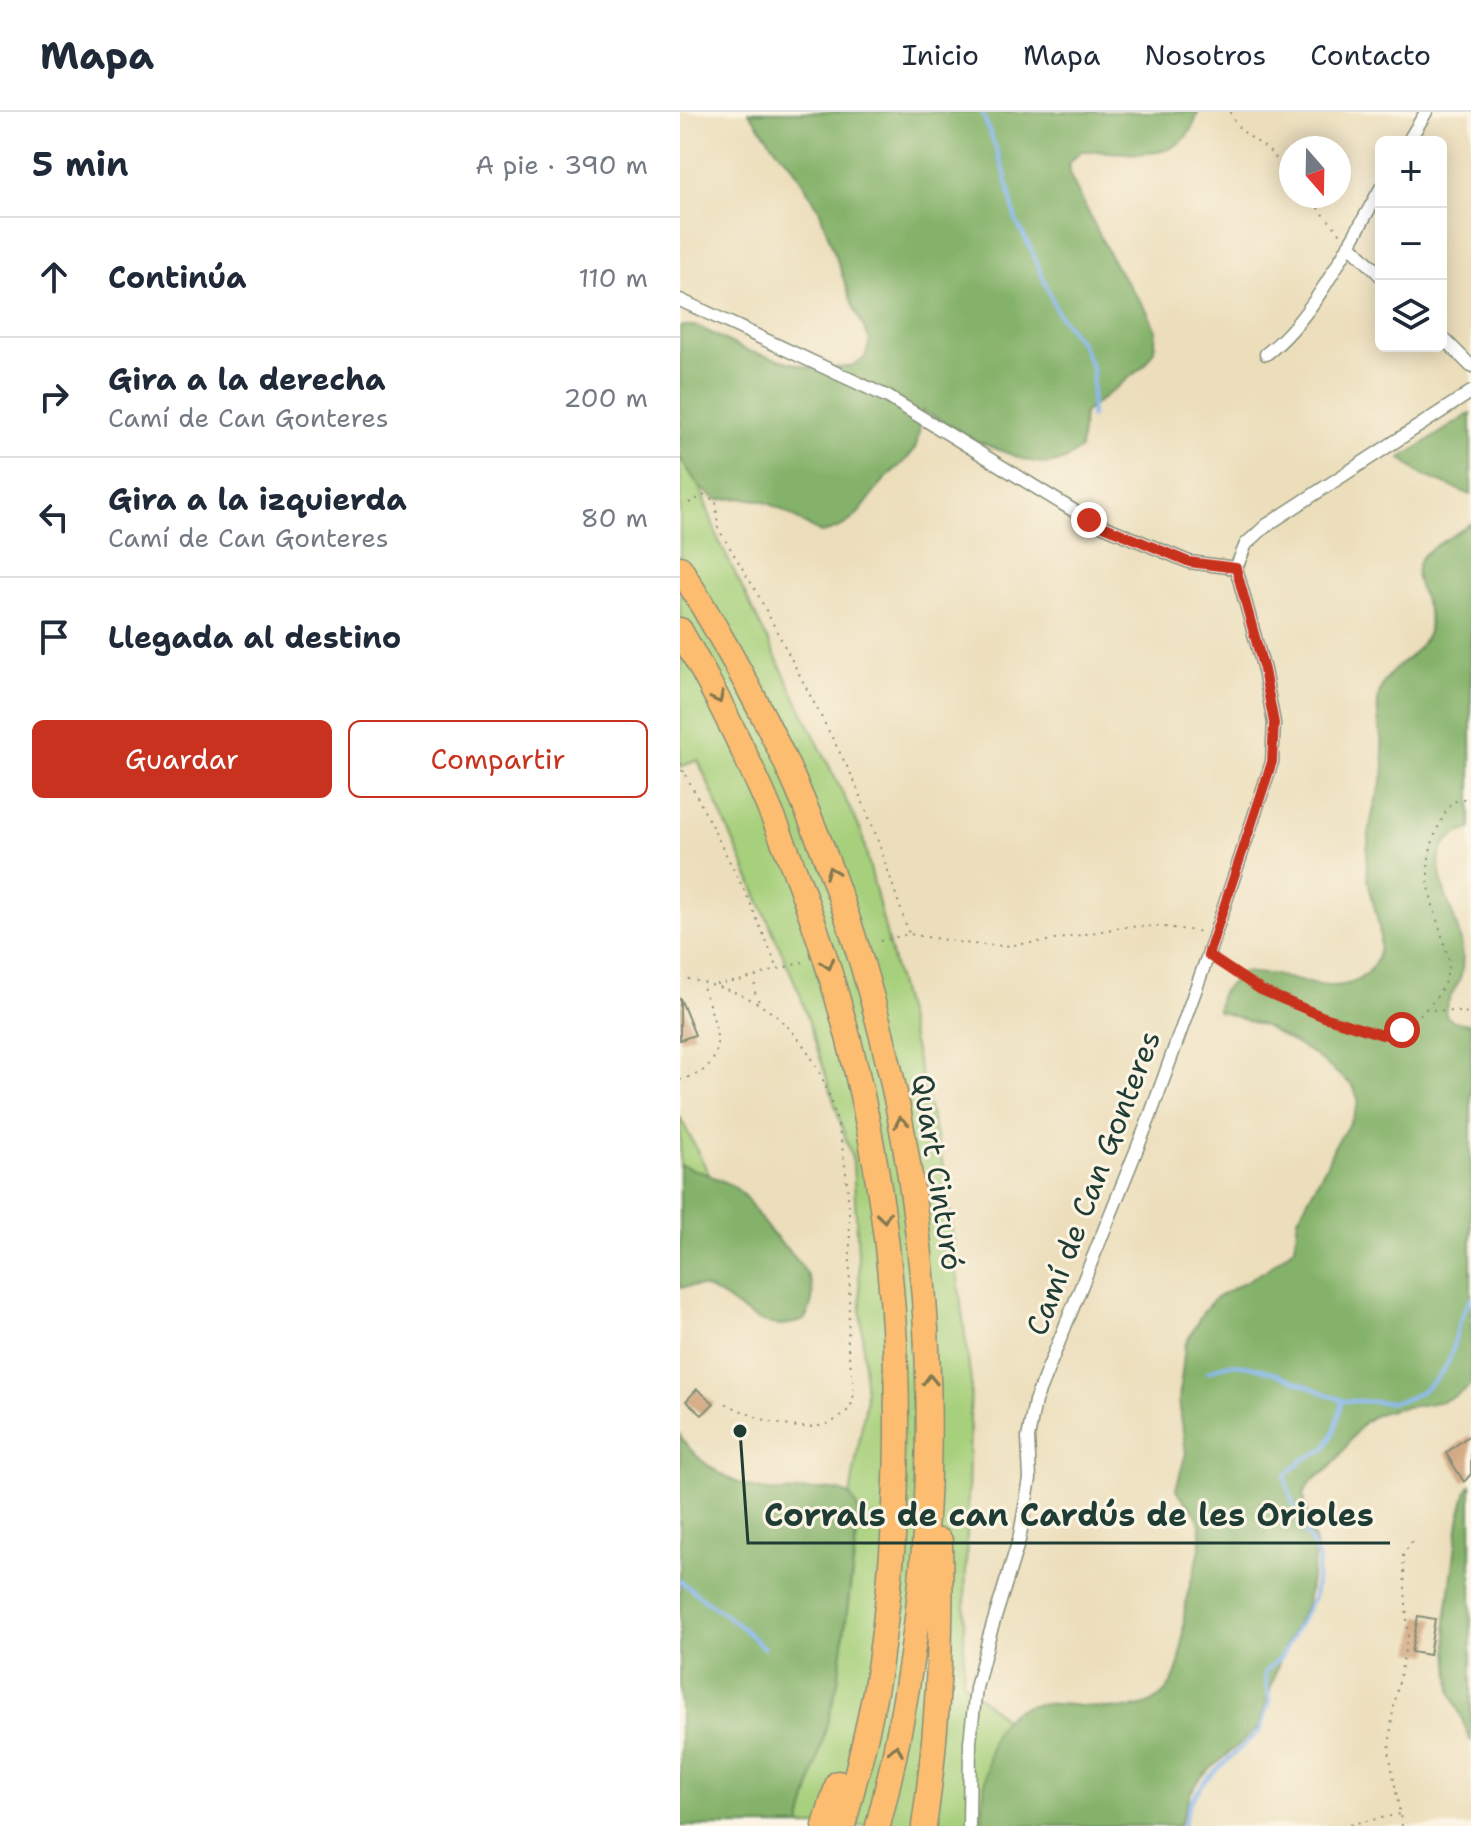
<!DOCTYPE html>
<html lang="es">
<meta charset="utf-8">
<style>
:root{--surface:#fff;--page:#f6f6f7;--text:#1f2937;--muted:#747a83;--line:#e0e1e3;--accent:#c8321e}
body{margin:0;font-family:"Shantell Sans",sans-serif;background:var(--page);color:var(--text)}
.controls{position:absolute;right:24px;top:24px;display:grid;overflow:hidden;border-radius:12px;box-shadow:0 4px 20px #0003}
.controls button{width:72px;height:72px;display:grid;place-items:center;padding:0;border:0;border-bottom:2px solid var(--line);background:var(--surface);color:var(--text);font:40px sans-serif}
.compass{position:absolute;left:599px;top:24px;width:72px;height:72px;border-radius:50%;background:var(--surface);box-shadow:0 4px 20px #0003;rotate:160deg}
.stop{position:absolute;width:24px;height:24px;margin:-18px;border:6px solid #c8321e;border-radius:50%;background:#fff}
.stop.end{background:#c8321e;border-color:#fff;box-shadow:0 2px 8px #0008}
.list{margin:0;padding:0;list-style:none}
h2{display:flex;justify-content:space-between;align-items:center;height:104px;margin:0;padding:0 32px;font-size:34px}
h2 small{font-size:26px;font-weight:400;color:var(--muted)}
.list li{display:grid;grid-template-columns:52px 1fr auto;gap:24px;align-items:center;box-sizing:border-box;height:120px;padding:0 32px;border-top:2px solid var(--line)}
.list b{display:block;font-size:30px;white-space:nowrap}
.list p{margin:0;font-size:26px;white-space:nowrap;color:var(--muted)}
.list em{font-size:26px;font-style:normal;color:var(--muted)}
.actions{display:flex;gap:16px;padding:24px 32px}
.actions a{flex:1;padding:18px 0;border:2px solid var(--accent);border-radius:12px;text-align:center;font-size:28px;color:var(--accent)}
.actions .main{background:var(--accent);color:#fff}
.icon{flex:none;width:44px;height:44px;fill:none;stroke:currentColor;stroke-width:2;stroke-linecap:round;stroke-linejoin:round}
.map{position:relative;flex:none;width:791px;height:1714px;overflow:hidden}
header{display:flex;align-items:center;gap:48px;box-sizing:border-box;height:112px;padding:0 40px;background:var(--surface);border-bottom:2px solid var(--line)}
header strong{font-size:38px}
nav{display:flex;gap:44px;margin-inline-start:auto;font-size:28px}
main{display:flex}
aside{flex:1;background:var(--surface)}
.map>svg:first-child{display:block}
.green{fill:#a7d07b;stroke:#638658;stroke-width:2}
.forest{fill:#85b26b;stroke:#527850;stroke-width:2}
.lines{fill:none;stroke-linecap:round;stroke-linejoin:round}
.stream{stroke:#86b6f1;stroke-width:4}
.building{fill:#cc9d74}
.street-casing{stroke:#868e78;stroke-width:15}
.highway-casing{stroke:#868e78;stroke-width:27}
.path{stroke:#868e78;stroke-width:2;stroke-dasharray:2 6;stroke-linecap:butt}
.street{stroke:#fff;stroke-width:12}
.highway{stroke:#fcbd6f;stroke-width:24}
.oneway{stroke:#82774f}
.route{stroke:#c8321e;stroke-width:10}
.labels{text-anchor:middle;dominant-baseline:central;stroke-width:6;stroke-linejoin:round;paint-order:stroke}
.street-label{font-size:30px;fill:#1f3d34;stroke:#fcf5e5}
.leader{fill:none;stroke:#1f3d34;stroke-width:3}
.callout-dot{fill:#1f3d34;stroke:#fcf5e5;stroke-width:3}
.callout-label{font-size:32px;text-anchor:middle;font-weight:bold;fill:#1f3d34;stroke:#fcf5e5;stroke-width:6;stroke-linejoin:round;paint-order:stroke}
</style>
<header>
<strong>Mapa</strong>
<nav><a>Inicio</a><a>Mapa</a><a>Nosotros</a><a>Contacto</a></nav>
</header>
<main>
<aside>
<h2>5 min<small>A pie · 390 m</small></h2>
<ul class="list">
<li><svg class="icon" aria-label="ahead" viewBox="0 0 24 24"><path d="M12 20V5M6 11l6-6 6 6"/></svg><div><b>Continúa</b></div><em>110 m</em></li>
<li><svg class="icon" aria-label="right" viewBox="0 0 24 24"><path d="M7 20v-9h11M14 6l5 5-5 5"/></svg><div><b>Gira a la derecha</b><p>Camí de Can Gonteres</p></div><em>200 m</em></li>
<li><svg class="icon" aria-label="left" viewBox="0 0 24 24"><path d="M17 20v-9H6M10 6l-5 5 5 5"/></svg><div><b>Gira a la izquierda</b><p>Camí de Can Gonteres</p></div><em>80 m</em></li>
<li><svg class="icon" aria-label="arrive" viewBox="0 0 24 24"><path d="M6 21V4h12l-3 4 3 4H6"/></svg><div><b>Llegada al destino</b></div></li>
</ul>
<div class="actions"><a class="main">Guardar</a><a>Compartir</a></div>
</aside>
<div class="map">
<svg width="791" height="1714" viewBox="0 0 791 1714">
<rect width="100%" height="100%" fill="#fcf5e5"/>
<filter id="ink" filterUnits="userSpaceOnUse"><feTurbulence type="fractalNoise" baseFrequency=".0125" numOctaves="2"/><feDisplacementMap in="SourceGraphic" scale="16" xChannelSelector="R" yChannelSelector="G"/><feConvolveMatrix kernelMatrix="1 2 1 2 8 2 1 2 1" color-interpolation-filters="sRGB"/></filter>
<filter id="wash" filterUnits="userSpaceOnUse"><feTurbulence type="fractalNoise" baseFrequency=".006" numOctaves="4" result="noise"/><feDisplacementMap in="SourceGraphic" scale="32" xChannelSelector="R" yChannelSelector="G"/><feGaussianBlur stdDeviation="1.8" result="paint"/><feColorMatrix in="noise" values="0 0 0 0 0 0 0 0 0 0 0 0 0 0 0 0 0 1.4 0 .05"/><feComposite in="paint" operator="in"/></filter>
<g filter="url(#wash)">
<rect width="100%" height="100%" fill="#ecdebb"/>
<path class="green" d="M0,345L20,376L39,429L181,719L264,1057L291,1270L283,1570L325,1608L313,1624L302,1714H120L158,1570L179,1409V1400L170,1384L186,1289L173,1050L120,882L18,648L0,655Z
M0,1005L31,1066L0,1053Z"/>
<path class="forest" d="M69,0H518C503,59 446,37 401,39L388,52L392,68L434,152L467,199L476,219L474,238L465,253L404,301L400,337L385,348L367,352L345,348L294,328L259,307L242,299C239,311 240,326 235,336C229,348 218,354 209,363C183,389 182,413 141,421C99,398 89,380 37,388L20,376L0,345V214H17L65,238L135,257L169,255L185,246L190,228L174,196L139,97L111,52L97,38Z
M791,301V383L740,362L721,346Z
M791,411V717C728,733 778,797 782,835C783,844 783,857 780,866C771,889 747,909 791,912V1272C763,1301 726,1287 692,1305C673,1315 665,1343 648,1357C634,1369 634,1363 623,1382L636,1437L627,1491L603,1538L578,1616L521,1665L511,1680L499,1714H302C302,1695 307,1639 314,1623C345,1552 452,1633 490,1573C506,1549 501,1517 506,1489C511,1463 528,1432 518,1406C514,1397 501,1386 496,1377L506,1341L499,1289L505,1233L523,1200L534,1187L586,1158L615,1135L618,1106L647,1052L654,1035L673,1006L679,989L673,974L633,942L584,914L538,899L540,882L562,860C574,861 586,861 598,864C628,870 665,886 690,858C714,830 688,789 687,758C686,736 690,712 695,691C699,679 703,669 704,656C705,630 690,595 703,572C712,553 743,542 749,516C754,492 726,469 741,446C748,436 779,421 791,411Z
M0,1053C14,1057 47,1069 58,1078C70,1087 78,1106 89,1118C111,1144 150,1169 124,1208C62,1231 51,1163 0,1176Z
M0,1323C19,1355 64,1380 101,1380C117,1380 156,1372 170,1384C174,1387 177,1395 179,1400L158,1570L120,1714H0Z
M791,1373V1630L771,1579L766,1509L779,1409L787,1378Z"/>
<g class="lines">
<path class="stream" d="M302,0L325,61L336,109L351,137L378,202L402,233L413,258L411,305
M528,1260C533,1258 540,1254 546,1253C575,1247 633,1278 662,1288
M0,1469L60,1514L84,1536
M503,1714L510,1691L525,1669L579,1619L590,1590L584,1561L601,1545L634,1485L639,1447L630,1428L621,1417L605,1365L622,1348L645,1337L655,1318L662,1289C679,1288 696,1291 712,1290C737,1288 766,1264 772,1240C777,1220 779,1205 791,1187"/>
</g>
<g id="blocks">
<path class="building" d="M0,886L15,923L0,928Z
M17,1277L34,1291L22,1303L6,1289Z
M791,1322V1362L784,1370L766,1341Z
M738,1504L755,1507L749,1543L731,1540Z"/>
</g>
</g>
<g filter="url(#ink)">
<use href="#blocks" fill-opacity="0" stroke="#868e78" stroke-width="2"/>
<g class="lines">
<g class="street-casing">
<path id="street" d="M728,30L746,0
M669,132L701,164
M0,188L208,285L409,408L509,450L556,456
M761,224L791,254
M586,242C634,206 671,128 701,76
M289,1714L290,1630L296,1576L309,1525L339,1428L350,1367L348,1326L355,1289L469,1007L528,843L592,650L594,611L584,558L556,456L566,432L587,413L791,280"/>
</g>
<g class="highway-casing">
<path id="highway" d="M0,456C42,525 82,596 115,671C260,998 286,1368 198,1714
M0,518C185,841 252,1181 200,1550C192,1605 177,1660 163,1714
M145,1714L158,1671
M244,1714C258,1620 262,1524 260,1429"/>
</g>
<path class="path" d="M551,0C553,18 578,28 590,40C598,48 604,57 611,65
M627,84L661,122
M9,391L24,383L36,389L38,416L76,479L173,666L196,723L229,822
M0,651L4,660
M0,658L5,661L68,786L98,857
M200,829L229,822L291,832L325,834L374,828L443,815L478,814L523,820
M540,849C552,860 566,870 580,878C600,889 690,926 709,923C723,920 735,907 745,898C759,884 768,870 769,849C755,792 733,763 763,705C769,692 776,685 791,687
M76,864L74,878L80,892
M0,865L30,872
M36,872L59,869L123,850
M31,873C187,910 171,1107 168,1230C167,1252 183,1284 166,1300C134,1332 74,1306 41,1289
M745,897L791,901
M0,968C8,965 17,963 24,958C51,937 29,897 22,871
M662,1714L720,1702
M722,1714L709,1639L712,1605L728,1523L723,1443L735,1425"/>
<use href="#street" class="street"/>
<use href="#highway" class="highway"/>
</g>
<defs><path id="oneway-chevron" d="M-2-3.5L2.5 0L-2 3.5" fill="none" stroke-width="1.6" stroke-linecap="round" stroke-linejoin="round" transform="scale(2)"/></defs>
<g class="oneway">
<use href="#oneway-chevron" transform="translate(38 586) rotate(63)"/>
<use href="#oneway-chevron" transform="translate(151 760) rotate(-111)"/>
<use href="#oneway-chevron" transform="translate(148 852) rotate(73)"/>
<use href="#oneway-chevron" transform="translate(221 1010) rotate(-101)"/>
<use href="#oneway-chevron" transform="translate(204 1105) rotate(82)"/>
<use href="#oneway-chevron" transform="translate(250 1268) rotate(-91)"/>
<use href="#oneway-chevron" transform="translate(216 1638) rotate(-79)"/>
</g>
</g>
<g class="lines" filter="url(#ink)">
<path class="route" d="M409,408L509,450L556,456L584,558L594,611L592,650L528,843L581,878L644,905L702,923L722,918"/>
</g>
<g class="labels">
<g class="street-label">
<text transform="translate(258 1060) rotate(81)">Quart Cinturó</text>
<text transform="translate(413 1071) rotate(-69)">Camí de Can Gonteres</text>
</g>
</g>
<path class="leader" d="M60 1319L68 1431H710"/>
<circle class="callout-dot" cx="60" cy="1319" r="8"/>
<g class="callout-label">
<text x="389" y="1414">Corrals de can Cardús de les Orioles</text>
</g>
</svg>
<div class="controls">
<button>+</button>
<button>−</button>
<button><svg class="icon" aria-label="layers" viewBox="0 0 24 24"><path d="M12 4l9 5-9 5-9-5zM3 14l9 5 9-5"/></svg></button>
</div>
<svg class="compass" viewBox="-18 -18 36 36"><path d="M0-13l5 13h-10z" fill="#e53935"/><path d="M0 13l5-13h-10z" fill="#747a83"/></svg>
<div class="stop" style="left:722px;top:918px"></div>
<div class="stop end" style="left:409px;top:408px"></div>
</div>
</main>
